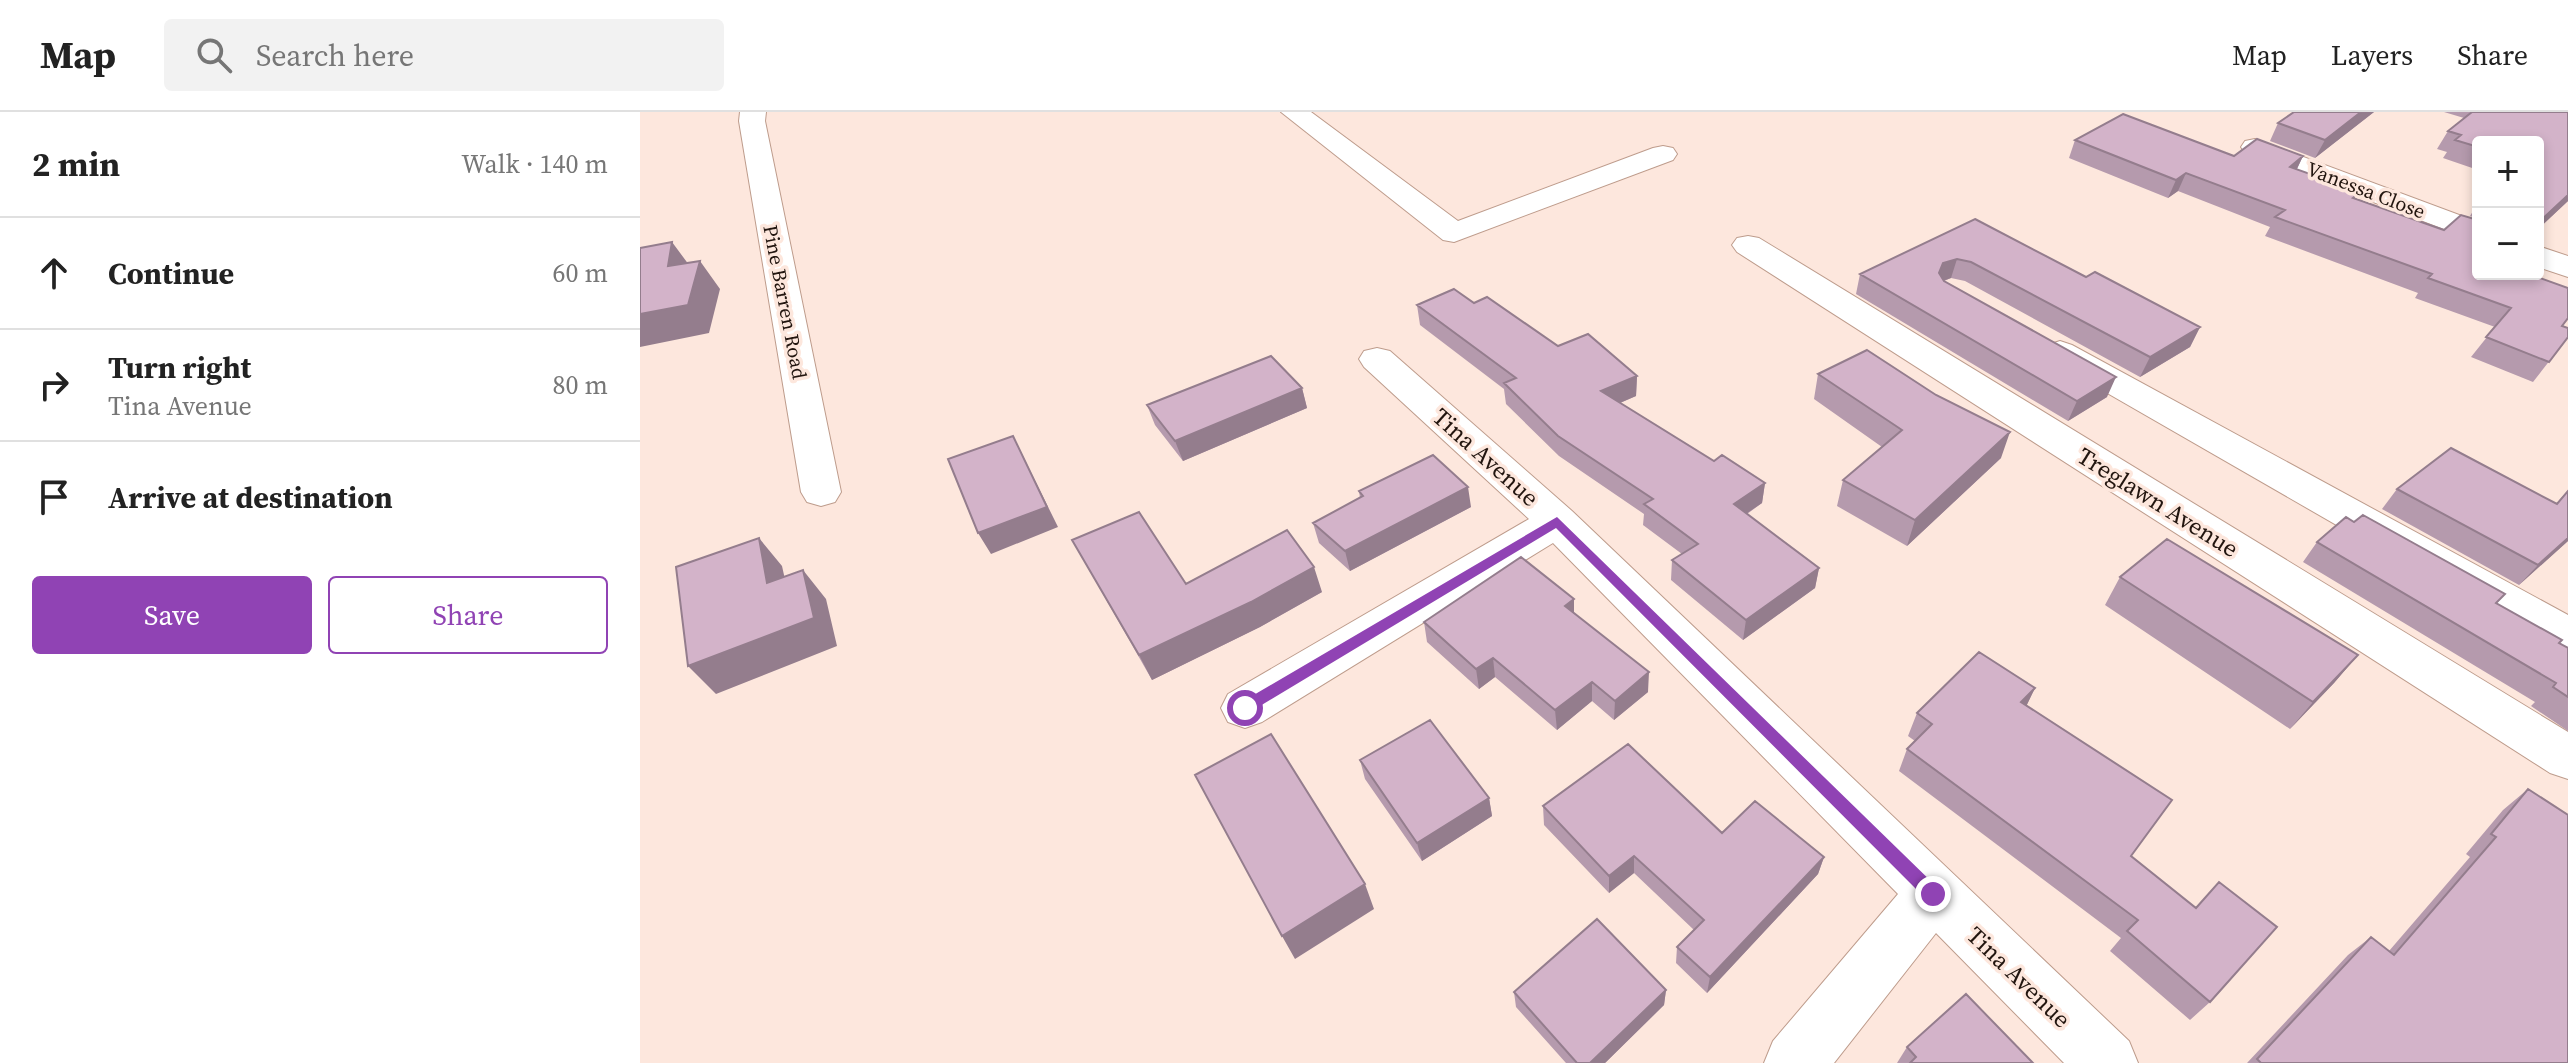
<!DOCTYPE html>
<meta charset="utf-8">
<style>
:root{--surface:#fff;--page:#f2f2f2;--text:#222;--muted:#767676;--line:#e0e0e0;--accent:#9043b4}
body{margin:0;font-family:"Source Serif 4",serif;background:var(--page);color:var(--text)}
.controls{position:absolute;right:24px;top:24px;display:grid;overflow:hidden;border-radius:8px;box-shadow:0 4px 12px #0003}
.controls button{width:72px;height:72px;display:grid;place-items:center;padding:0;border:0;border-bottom:2px solid var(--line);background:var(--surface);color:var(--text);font:40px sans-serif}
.stop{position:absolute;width:24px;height:24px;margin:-18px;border:6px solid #9043b4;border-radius:50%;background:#fff}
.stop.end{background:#9043b4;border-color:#fff;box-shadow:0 2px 8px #0008}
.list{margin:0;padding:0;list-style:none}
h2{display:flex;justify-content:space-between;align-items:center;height:104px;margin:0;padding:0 32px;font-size:34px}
h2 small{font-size:26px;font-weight:400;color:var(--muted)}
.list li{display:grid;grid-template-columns:52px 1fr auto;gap:24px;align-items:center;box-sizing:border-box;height:112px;padding:0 32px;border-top:2px solid var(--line)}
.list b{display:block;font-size:30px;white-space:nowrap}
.list p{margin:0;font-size:26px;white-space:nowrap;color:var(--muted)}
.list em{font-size:26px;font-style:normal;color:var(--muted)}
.actions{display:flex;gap:16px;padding:24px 32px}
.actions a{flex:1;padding:18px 0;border:2px solid var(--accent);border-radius:8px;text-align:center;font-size:28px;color:var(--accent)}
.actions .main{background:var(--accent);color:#fff}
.icon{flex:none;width:44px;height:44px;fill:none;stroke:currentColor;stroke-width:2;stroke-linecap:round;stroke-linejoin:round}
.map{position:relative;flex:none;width:1928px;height:951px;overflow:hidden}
header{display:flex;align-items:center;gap:48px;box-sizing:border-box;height:112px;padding:0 40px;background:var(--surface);border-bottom:2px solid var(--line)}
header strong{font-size:38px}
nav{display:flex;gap:44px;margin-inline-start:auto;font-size:28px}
.search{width:560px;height:72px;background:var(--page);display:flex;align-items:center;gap:20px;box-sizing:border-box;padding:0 28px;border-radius:8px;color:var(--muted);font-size:30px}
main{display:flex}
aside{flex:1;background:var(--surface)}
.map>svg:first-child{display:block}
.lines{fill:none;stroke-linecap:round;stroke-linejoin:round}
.minor-casing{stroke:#be9c8c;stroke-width:2}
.minor{fill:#fff;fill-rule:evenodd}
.wall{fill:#b59aad}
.shaded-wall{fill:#947d8d}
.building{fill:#d3b3c9;stroke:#947d8d;stroke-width:2}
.route{fill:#9043b4}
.labels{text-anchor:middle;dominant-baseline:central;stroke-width:7;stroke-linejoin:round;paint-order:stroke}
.far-street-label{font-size:20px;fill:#22150f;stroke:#fde7dd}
.street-label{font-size:24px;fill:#22150f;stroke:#fde7dd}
</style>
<header>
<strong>Map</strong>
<div class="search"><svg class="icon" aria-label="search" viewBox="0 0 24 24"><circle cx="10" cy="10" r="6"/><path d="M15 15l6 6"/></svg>Search here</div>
<nav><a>Map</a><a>Layers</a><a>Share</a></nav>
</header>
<main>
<aside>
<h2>2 min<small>Walk · 140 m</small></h2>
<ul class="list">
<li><svg class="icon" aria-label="ahead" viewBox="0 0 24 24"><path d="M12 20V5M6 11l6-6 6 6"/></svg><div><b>Continue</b></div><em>60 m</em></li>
<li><svg class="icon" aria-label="right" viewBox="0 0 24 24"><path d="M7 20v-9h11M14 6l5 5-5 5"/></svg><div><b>Turn right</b><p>Tina Avenue</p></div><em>80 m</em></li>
<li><svg class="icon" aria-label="arrive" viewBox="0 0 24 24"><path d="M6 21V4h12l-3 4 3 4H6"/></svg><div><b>Arrive at destination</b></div></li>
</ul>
<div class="actions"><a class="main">Save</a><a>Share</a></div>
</aside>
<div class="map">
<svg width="1928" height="951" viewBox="0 0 1928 951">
<rect width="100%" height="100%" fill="#fde7dd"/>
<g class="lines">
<g class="minor-casing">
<path id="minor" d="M100,0H126L125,9L201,380L195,390L181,394L167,390L161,380L99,9Z
M641,0H671L818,109L1013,36L1023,34L1033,36L1037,42L1033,48L814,130L803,128Z
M1615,27L1838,110V130L1605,41L1601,35L1605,29Z
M1108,124L1119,126L1928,620V667L1910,661L1097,140L1092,133L1097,126Z
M1898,134L1928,144V165L1898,155Z
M1420,229L1432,233L1928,503V542L1912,537L1408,247L1402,240L1408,233Z
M737,236L750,239L932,399L1489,929L1498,951H1424L1296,821L1194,951H1124L1133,929L1258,782L913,431L622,610L605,616L588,610L581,596L588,582L889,407L724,255L719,247L724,239Z"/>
</g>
<use href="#minor" class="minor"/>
</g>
<path class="wall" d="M1654,0H1734L1675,46L1630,29L1638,11Z
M1804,0H1928V89L1898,117V30H1838V58L1803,46L1807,40L1797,37L1808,19L1824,6Z
M1435,28L1594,44H1663L1657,57L1717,87L1804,118L1838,162L1922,214L1928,225L1893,270L1831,245L1855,215L1775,186L1778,181L1625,124L1630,115L1538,79L1528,86L1429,46Z
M1838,91V107L1830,104Z
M1335,107L1446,165L1560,215L1550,235L1500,265L1325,169L1311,166L1304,169L1467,285L1428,309L1216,182L1220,162Z
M834,191L918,234L997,264L996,284L980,291L1074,349L1125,371L1122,391L1107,402L1179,456L1175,476L1103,528L1031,468L1032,448L1042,442L1003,413L1004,402L919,344L866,292L864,277L780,213L777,193Z
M1178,262L1361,346L1267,434L1197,394L1203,368L1242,335L1174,287Z
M662,276L667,296L543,349L515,313L507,293Z
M1757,377L1916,392L1928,378V429L1879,473L1742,397Z
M719,379L831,395L710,459L679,431L673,411L720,386Z
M432,428L546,472L682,480L620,515L512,568Z
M1677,430L1865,482L1857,491L1928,536V619L1891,594L1895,590L1663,450Z
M1480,465L1718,543L1694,571L1650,617L1465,493Z
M934,487V501L1008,580L974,608L952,589L917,618L855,565L839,577L787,530L784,510Z
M1395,576L1386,594L1491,744L1570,890L1550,908L1470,839L1481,826L1259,659L1267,637L1275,629L1268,624L1277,601Z
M720,648L849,686L852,704L782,749L725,667Z
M1888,677L1928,951H1607L1708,843L1731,825L1749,839L1830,745L1826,742L1863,698Z
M903,694L1082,721L1184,745L1178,762L1067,881L1036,851L1037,835L1054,818L994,761L969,781L904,713Z
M1026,878L1024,893L965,951H926L876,895L874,880Z
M1267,935L1393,951H1257Z"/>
<path class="shaded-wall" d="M1721,0H1734L1675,46L1685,28Z
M1663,44L1654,63L1650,55Z
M1546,61L1538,79L1528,86L1536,68Z
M1928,83V89L1898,117V111Z
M32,130L52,157L28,154Z
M1317,147L1311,166L1297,171L1299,161L1303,151Z
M60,149L80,177L69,221L0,235V202Z
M1560,215L1550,235L1500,265L1510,245Z
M997,264L996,284L961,299V279Z
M1476,265L1467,285L1428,309L1437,289Z
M662,276L667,296L543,349L535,329Z
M1370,320L1361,346L1267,434L1275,408Z
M373,324L418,415L351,442L338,421Z
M1125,371L1122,391L1091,412L1094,392Z
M828,375L831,395L710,459L705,439Z
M119,426L142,454L152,499L127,471Z
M1928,426V429L1879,473L1898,453Z
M674,455L682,480L620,515L512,568L499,543Z
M1179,456L1175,476L1103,528L1106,508Z
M163,458L186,487L197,534L76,582L48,554Z
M934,487V507L925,494Z
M1718,543L1694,571L1650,617L1673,590Z
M853,546L855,565L839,577L836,557Z
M1009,560L1008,580L974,608L975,589Z
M952,570V589L917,618L915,598Z
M1395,576L1384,599L1381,590Z
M849,686L852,704L782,749L777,731Z
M994,744V761L969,781V764Z
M1184,745L1178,762L1067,881L1070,865Z
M725,772L734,797L655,847L642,824Z
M1026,878L1024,893L965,951H950Z"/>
<path class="building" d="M1654,0H1721L1685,28L1638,11Z
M1832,0H1928V83L1898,111V30H1838V35L1815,28L1821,23L1808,19Z
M1483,2L1594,44L1617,27L1663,44L1650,55L1721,80L1713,86L1804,118L1821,103L1838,108V162H1889L1928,176V206L1922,214L1928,216V225L1909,250L1846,225L1871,196L1788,166L1792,162L1635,105L1645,98L1546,61L1536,68L1435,28Z
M1335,107L1446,165L1455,160L1560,215L1510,245L1331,150L1317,147L1303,151L1299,161L1304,169L1476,265L1437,289L1220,162Z
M32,130L28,154L60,149L48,193L0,202V136Z
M814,177L834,191L847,185L918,234L948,222L997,264L961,279L1074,349L1082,343L1125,371L1094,392L1179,456L1106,508L1032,448L1058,432L1004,392L1013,387L918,324L864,271L876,266L777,193Z
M1227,238L1296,283L1370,320L1275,408L1203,368L1262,318L1178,262Z
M631,244L662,276L535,329L507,293Z
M373,324L407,395L338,421L308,347Z
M1811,336L1917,392L1928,379V426L1898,453L1757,377Z
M793,343L828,375L705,439L673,411L723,384L719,379Z
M499,400L546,472L647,418L674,455L611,490L499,543L432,428Z
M1723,403L1865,482L1856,491L1922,528L1919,531L1928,536V585L1913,575L1916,571L1677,430L1706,405L1714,410Z
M119,426L127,471L163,458L174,506L48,554L36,455Z
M1527,427L1718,543L1673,590L1480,465Z
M881,445L934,487L925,494L1009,560L975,589L952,570L915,598L853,546L836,557L784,510Z
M1339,540L1395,576L1381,590L1532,688L1491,744L1556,796L1579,770L1637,815L1570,890L1487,819L1498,808L1267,637L1292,612L1277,601Z
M790,608L849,686L777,731L720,648Z
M631,622L725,772L642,824L555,663Z
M988,632L1082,721L1115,689L1184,745L1070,865L1037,835L1064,808L994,744L969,764L903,694Z
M1888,677L1928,703V951H1621L1617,947L1731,825L1754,843L1856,725L1851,722Z
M957,807L1026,878L950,951H937L874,880Z
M1326,882L1393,951H1270L1276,945L1267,935Z"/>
<path class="route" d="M917,405L1299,777V788H1287L916,416L610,600H600V591Z"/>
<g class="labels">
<g class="far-street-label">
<text transform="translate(1726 78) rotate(21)">Vanessa Close</text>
<text transform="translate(145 190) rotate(79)">Pine Barren Road</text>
</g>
<g class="street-label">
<text transform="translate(846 345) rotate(42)">Tina Avenue</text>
<text transform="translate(1518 390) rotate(32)">Treglawn Avenue</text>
<text transform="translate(1379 865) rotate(44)">Tina Avenue</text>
</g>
</g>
</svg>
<div class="controls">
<button>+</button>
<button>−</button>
</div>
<div class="stop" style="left:605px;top:596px"></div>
<div class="stop end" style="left:1293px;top:782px"></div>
</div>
</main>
